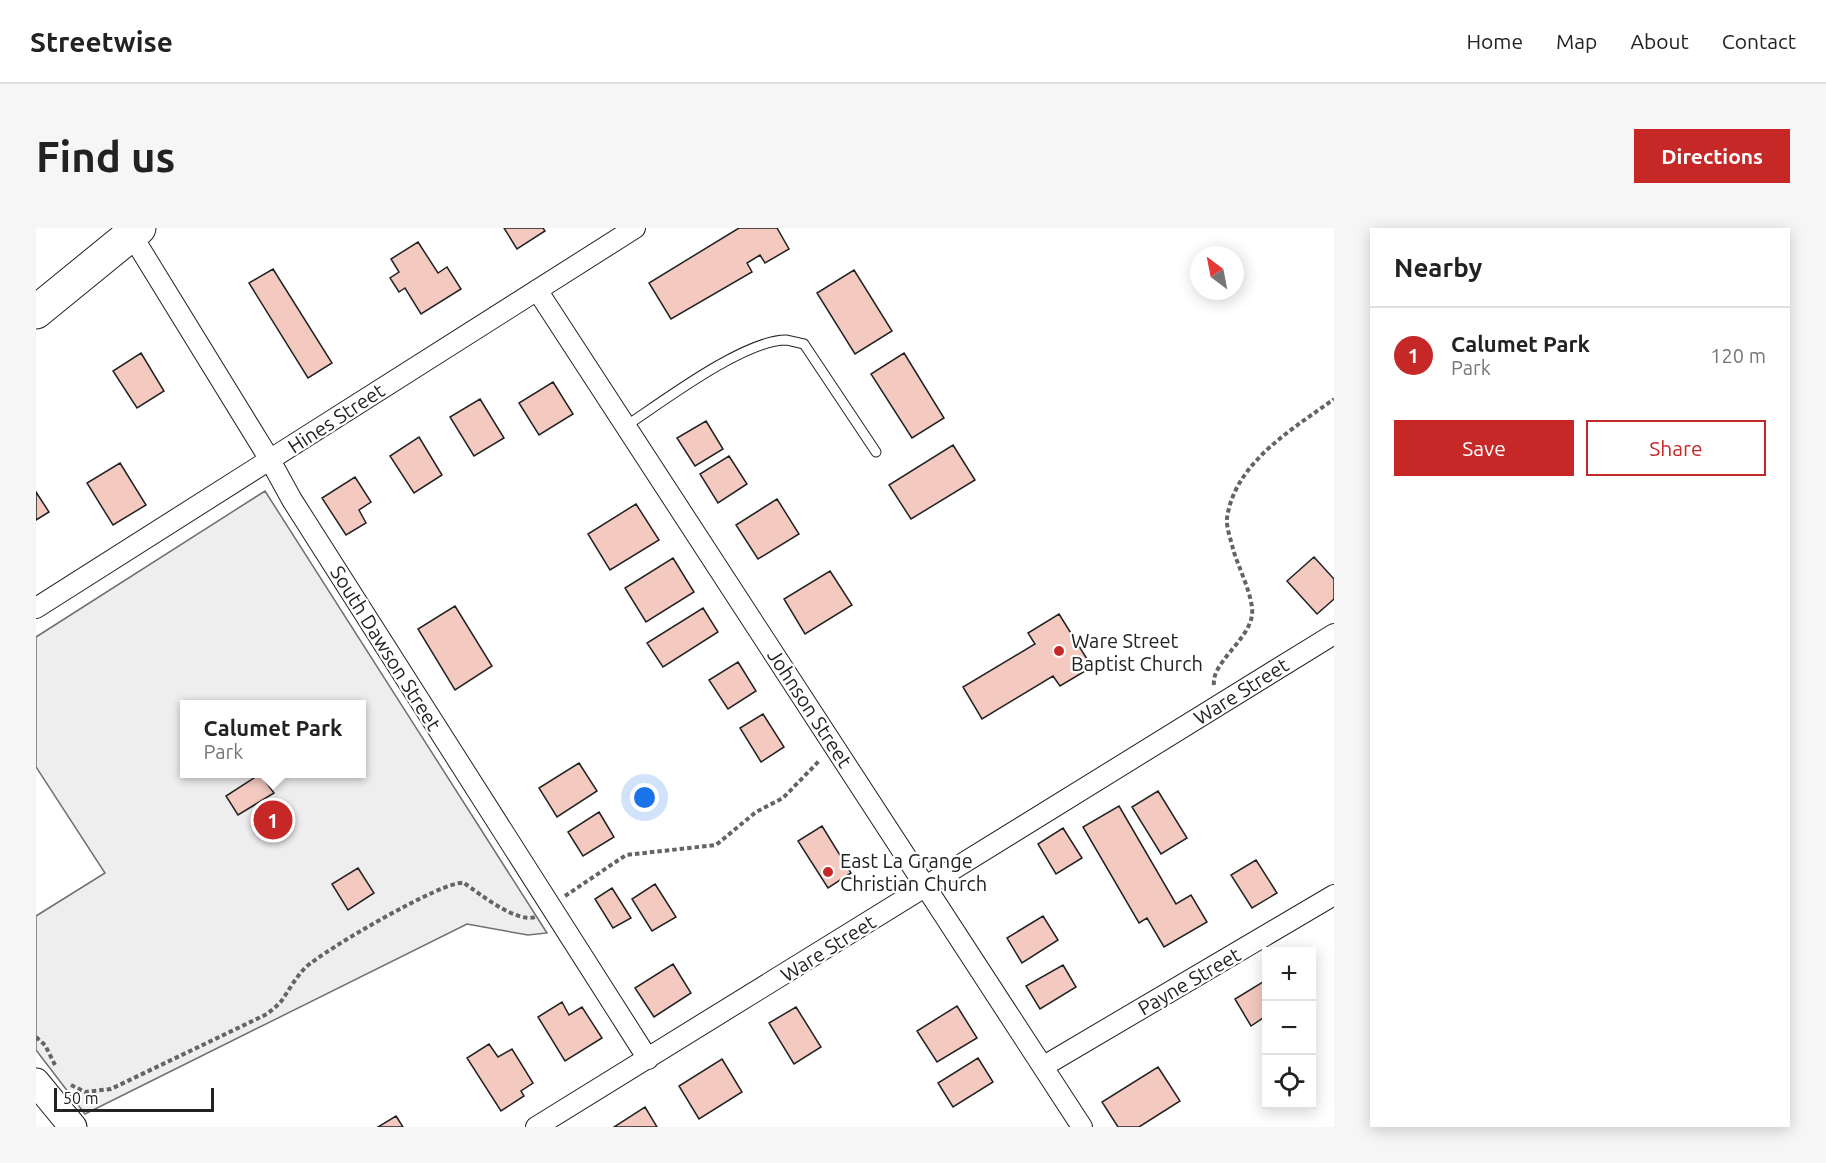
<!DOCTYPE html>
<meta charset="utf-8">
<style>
:root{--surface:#fff;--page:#f6f6f6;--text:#222;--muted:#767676;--line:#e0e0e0;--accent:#c62828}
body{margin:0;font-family:Ubuntu,sans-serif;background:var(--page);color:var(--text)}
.controls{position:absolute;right:18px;bottom:18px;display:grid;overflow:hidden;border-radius:0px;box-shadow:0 3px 15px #0003}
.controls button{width:54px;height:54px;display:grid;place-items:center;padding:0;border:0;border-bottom:2px solid var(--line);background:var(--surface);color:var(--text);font:30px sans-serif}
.compass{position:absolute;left:1154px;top:18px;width:54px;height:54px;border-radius:50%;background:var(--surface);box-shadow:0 3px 15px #0003;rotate:328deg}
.scale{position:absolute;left:18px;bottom:15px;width:160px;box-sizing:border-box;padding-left:6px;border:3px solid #222;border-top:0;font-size:16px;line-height:21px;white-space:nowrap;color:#222;-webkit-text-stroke:4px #fff;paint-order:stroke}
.you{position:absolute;left:609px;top:570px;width:21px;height:21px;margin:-15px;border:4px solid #fff;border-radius:50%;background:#1a73e8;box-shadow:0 0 0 9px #1a73e833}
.badge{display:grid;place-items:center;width:39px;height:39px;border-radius:50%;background:var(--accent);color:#fff;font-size:20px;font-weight:700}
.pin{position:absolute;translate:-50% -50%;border:3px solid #fff;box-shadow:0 2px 6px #0006}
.popup{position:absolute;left:144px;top:472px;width:186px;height:78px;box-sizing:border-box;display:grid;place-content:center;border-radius:0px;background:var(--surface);filter:drop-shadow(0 2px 4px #0005);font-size:20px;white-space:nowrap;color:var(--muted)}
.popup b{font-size:22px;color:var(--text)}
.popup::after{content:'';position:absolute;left:50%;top:100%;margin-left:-12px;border:12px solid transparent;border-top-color:var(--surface)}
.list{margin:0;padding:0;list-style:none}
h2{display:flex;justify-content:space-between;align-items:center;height:78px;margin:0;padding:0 24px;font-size:26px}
h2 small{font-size:20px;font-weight:400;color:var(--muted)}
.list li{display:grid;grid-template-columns:39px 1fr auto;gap:18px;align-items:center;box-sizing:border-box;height:96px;padding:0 24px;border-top:2px solid var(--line)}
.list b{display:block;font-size:22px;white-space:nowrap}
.list p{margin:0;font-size:20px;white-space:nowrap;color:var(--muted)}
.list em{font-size:20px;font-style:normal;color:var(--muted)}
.actions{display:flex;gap:12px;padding:18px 24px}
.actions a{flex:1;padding:14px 0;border:2px solid var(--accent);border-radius:0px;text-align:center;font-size:21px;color:var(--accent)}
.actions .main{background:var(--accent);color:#fff}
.icon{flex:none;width:33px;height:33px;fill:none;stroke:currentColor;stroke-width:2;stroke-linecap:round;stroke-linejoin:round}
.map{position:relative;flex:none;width:1298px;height:899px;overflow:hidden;border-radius:0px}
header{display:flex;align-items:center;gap:36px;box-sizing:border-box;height:84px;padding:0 30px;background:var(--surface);border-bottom:2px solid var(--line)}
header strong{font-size:28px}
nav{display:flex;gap:33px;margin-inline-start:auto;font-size:21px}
.intro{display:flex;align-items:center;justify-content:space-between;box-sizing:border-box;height:144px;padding:0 36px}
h1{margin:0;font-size:42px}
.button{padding:15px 27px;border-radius:0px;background:var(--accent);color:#fff;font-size:21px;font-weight:700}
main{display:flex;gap:36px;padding:0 36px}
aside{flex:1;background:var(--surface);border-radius:0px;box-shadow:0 3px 15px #0003}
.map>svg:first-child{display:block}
.green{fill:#eee;stroke:#6f6f6f;stroke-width:1.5;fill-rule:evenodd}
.building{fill:#f3c9c0;stroke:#222;stroke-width:1.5}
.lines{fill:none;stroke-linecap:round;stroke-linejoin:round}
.lane-casing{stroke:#222;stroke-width:11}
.street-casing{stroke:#222;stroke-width:22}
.secondary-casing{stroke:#222;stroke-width:29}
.highway-casing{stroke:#222;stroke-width:35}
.path{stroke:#646464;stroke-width:4;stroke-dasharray:4.5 3;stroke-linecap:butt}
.lane{stroke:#fff;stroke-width:9}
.street{stroke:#fff;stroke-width:20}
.secondary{stroke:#fff;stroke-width:27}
.highway{stroke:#fff;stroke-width:33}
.poi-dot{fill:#c62828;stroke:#fff;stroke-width:2}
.labels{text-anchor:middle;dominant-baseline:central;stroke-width:4.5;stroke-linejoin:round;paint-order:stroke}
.street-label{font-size:20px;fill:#222;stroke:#fff}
.poi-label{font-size:20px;fill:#222;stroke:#fff;text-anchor:start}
</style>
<header>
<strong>Streetwise</strong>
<nav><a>Home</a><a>Map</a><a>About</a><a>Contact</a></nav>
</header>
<div class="intro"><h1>Find us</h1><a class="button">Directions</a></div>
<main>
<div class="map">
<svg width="1298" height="899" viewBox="0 0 1298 899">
<rect width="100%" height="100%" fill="#fff"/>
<path class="green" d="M229,263L511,705L492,707L431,696L49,886L0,822V688L69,645L0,539V409ZM148,476H326V546H148Z"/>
<path class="building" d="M468,0H507L509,3L481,21Z
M703,0H741L753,21L729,35L724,27L711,35L716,44L635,91L613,55Z
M382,14L402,45L411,39L425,61L385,86L369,60L363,64L354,50L363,44L355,31Z
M237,41L296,135L272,150L213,55Z
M818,42L856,103L819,126L781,65Z
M105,125L128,163L101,180L77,143Z
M868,125L908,190L876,210L835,146Z
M517,154L537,186L503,207L483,175Z
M444,171L468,210L438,228L414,189Z
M670,193L687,221L659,238L641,210Z
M383,209L406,247L378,265L354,228Z
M917,217L939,252L875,291L853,257Z
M693,228L711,256L682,275L664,246Z
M84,235L110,277L77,297L51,255Z
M319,249L335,274L323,282L330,295L310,307L286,270Z
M0,264L13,284L0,292Z
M741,271L763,306L722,331L700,297Z
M600,276L623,312L574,342L552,306Z
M1278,329L1298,351V371L1281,386L1251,353Z
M637,330L658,364L610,394L589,360Z
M794,343L816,377L769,406L748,371Z
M419,378L456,438L419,462L382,401Z
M667,380L682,404L627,439L611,415Z
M1023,386L1056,439L1024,458L1017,448L946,491L927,459L999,416L992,405Z
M702,434L720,463L692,481L673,452Z
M727,486L748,519L725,534L704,500Z
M543,535L561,563L521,589L503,560Z
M224,546L238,565L202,587L190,568Z
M1122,563L1151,610L1125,626L1096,579Z
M1083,578L1140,676L1155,667L1171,694L1128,719L1111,690L1103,695L1047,599Z
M563,584L578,609L547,628L532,604Z
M786,598L815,645L792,660L762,613Z
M1027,600L1046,630L1020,646L1002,616Z
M1220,632L1241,665L1216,680L1195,647Z
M322,640L338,665L312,682L296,656Z
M619,656L640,689L616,703L596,671Z
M576,660L595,690L577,700L559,671Z
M1007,688L1022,712L986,735L971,710Z
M637,736L655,765L618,789L599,760Z
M1027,737L1040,759L1004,781L990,758Z
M1230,752V788L1215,798L1199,771Z
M526,774L533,787L546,779L566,810L529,833L502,789Z
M921,778L941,810L901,834L881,803Z
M760,779L785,819L758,836L733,795Z
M453,816L462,829L476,821L497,855L485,863L488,868L465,883L431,830Z
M942,830L957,854L917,879L902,855Z
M686,831L706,864L663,891L643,858Z
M1122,839L1144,873L1103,899H1082L1066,874Z
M609,879L621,899H578Z
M360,888L367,899H342Z"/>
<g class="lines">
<g class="lane-casing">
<path id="lane" d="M590,198C626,174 708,112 750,112C756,113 763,115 768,116L840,224"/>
</g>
<g class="street-casing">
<path id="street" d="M95,6L234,232L256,272L612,831
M501,62L1046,899
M0,380L599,0
M1008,838L1298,667
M500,899L1298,406"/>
</g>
<g class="secondary-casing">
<path id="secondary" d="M0,854L37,899"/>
</g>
<g class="highway-casing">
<path id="highway" d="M0,84L103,0"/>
</g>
<path class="path" d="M1178,457C1175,435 1213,412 1216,387C1218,369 1202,339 1197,321C1195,312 1190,299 1191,290C1199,234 1257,201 1298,171
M529,668L590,627L680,617L720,584L747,570L784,532
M0,809L9,817L19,837
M35,857L49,864L75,861L231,786C237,781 244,776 248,769C255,759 260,749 270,739C287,723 409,651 428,655C444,666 480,695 499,689"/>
<use href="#lane" class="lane"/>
<use href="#street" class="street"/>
<use href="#secondary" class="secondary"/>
<use href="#highway" class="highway"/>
</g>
<g class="poi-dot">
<circle cx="1023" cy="423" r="6"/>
<circle cx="792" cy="644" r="6"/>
</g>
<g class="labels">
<g class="street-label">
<text transform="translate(300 190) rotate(-33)">Hines Street</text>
<text transform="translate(350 420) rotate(58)">South Dawson Street</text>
<text transform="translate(1205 463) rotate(-32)">Ware Street</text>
<text transform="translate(774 480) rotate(57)">Johnson Street</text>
<text transform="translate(792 720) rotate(-32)">Ware Street</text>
<text transform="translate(1153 753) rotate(-30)">Payne Street</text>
</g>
<g class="poi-label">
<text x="1035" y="412">Ware Street<tspan x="1035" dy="23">Baptist Church</tspan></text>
<text x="804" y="632">East La Grange<tspan x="804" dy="23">Christian Church</tspan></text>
</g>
</g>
</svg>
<div class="controls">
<button>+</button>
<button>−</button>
<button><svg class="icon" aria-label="locate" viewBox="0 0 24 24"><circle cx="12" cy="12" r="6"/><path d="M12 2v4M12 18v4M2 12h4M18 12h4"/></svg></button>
</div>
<svg class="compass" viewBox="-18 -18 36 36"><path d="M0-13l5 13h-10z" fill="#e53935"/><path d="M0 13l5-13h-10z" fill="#767676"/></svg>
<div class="scale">50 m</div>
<div class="you"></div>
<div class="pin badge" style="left:237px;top:592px">1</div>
<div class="popup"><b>Calumet Park</b>Park</div>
</div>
<aside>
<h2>Nearby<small></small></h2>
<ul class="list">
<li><span class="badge">1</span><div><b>Calumet Park</b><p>Park</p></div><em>120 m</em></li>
</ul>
<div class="actions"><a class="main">Save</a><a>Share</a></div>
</aside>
</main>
